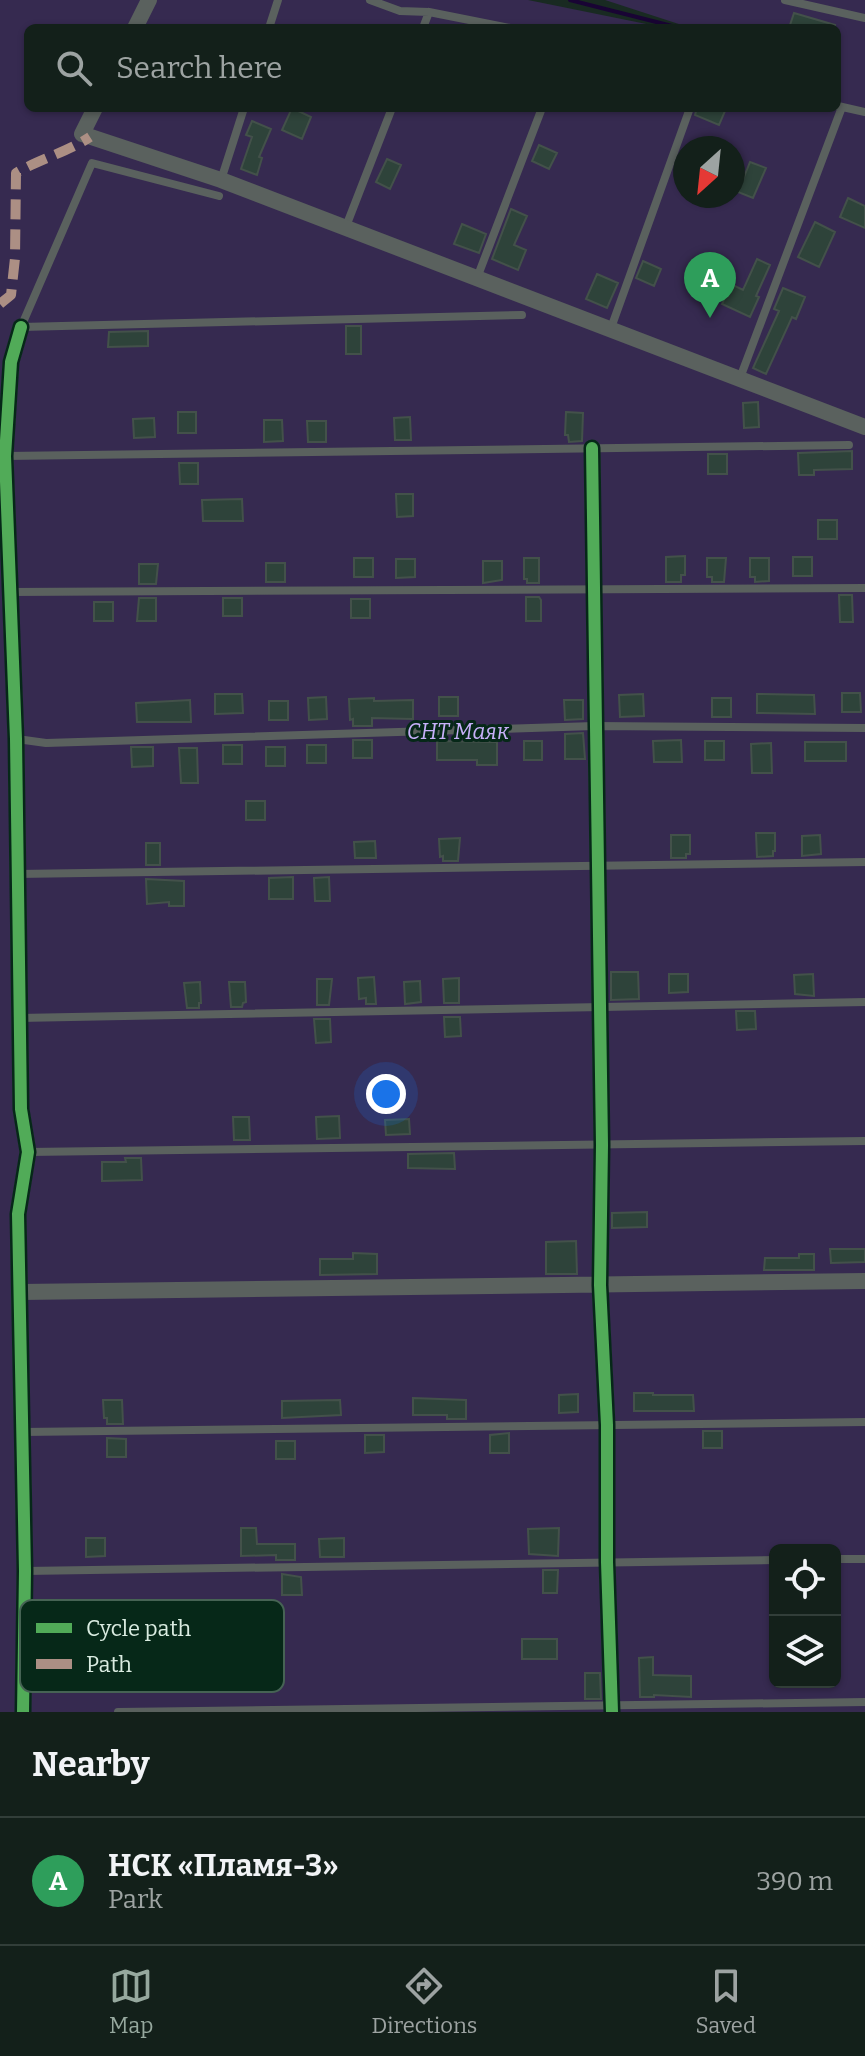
<!DOCTYPE html>
<meta charset="utf-8">
<style>
:root{--surface:#13201a;--page:#202d27;--text:#f1f3f6;--muted:#9da3a2;--line:#323e39;--accent:#96a89e}
body{margin:0;font-family:Bitter,serif;background:var(--page);color:var(--text)}
.controls{position:absolute;right:24px;bottom:24px;display:grid;overflow:hidden;border-radius:12px;box-shadow:0 2px 6px #0004}
.controls button{width:72px;height:72px;display:grid;place-items:center;padding:0;border:0;border-bottom:2px solid var(--line);background:var(--surface);color:var(--text);font:40px sans-serif}
.compass{position:absolute;left:673px;top:136px;width:72px;height:72px;border-radius:50%;background:var(--surface);box-shadow:0 2px 6px #0004;rotate:207deg}
.you{position:absolute;left:386px;top:1094px;width:28px;height:28px;margin:-20px;border:6px solid #fff;border-radius:50%;background:#1a73e8;box-shadow:0 0 0 12px #1a73e833}
.badge{display:grid;place-items:center;width:52px;height:52px;border-radius:50%;background:var(--accent);color:#fff;font-size:26px;font-weight:700}
.pin{position:absolute;translate:-50% -66px;filter:drop-shadow(0 2px 4px #0008)}
.pin::after{content:'';position:absolute;top:42px;width:28px;height:24px;background:inherit;clip-path:polygon(0 0,100% 0,50% 100%)}
.list{margin:0;padding:0;list-style:none}
h2{display:flex;justify-content:space-between;align-items:center;height:104px;margin:0;padding:0 32px;font-size:34px}
h2 small{font-size:26px;font-weight:400;color:var(--muted)}
.list li{display:grid;grid-template-columns:52px 1fr auto;gap:24px;align-items:center;box-sizing:border-box;height:128px;padding:0 32px;border-top:2px solid var(--line)}
.list b{display:block;font-size:30px;white-space:nowrap}
.list p{margin:0;font-size:26px;white-space:nowrap;color:var(--muted)}
.list em{font-size:26px;font-style:normal;color:var(--muted)}
.icon{flex:none;width:44px;height:44px;fill:none;stroke:currentColor;stroke-width:2;stroke-linecap:round;stroke-linejoin:round}
.map{position:relative;flex:none;width:865px;height:1712px;overflow:hidden}
.search{position:absolute;background:var(--surface);box-shadow:0 2px 6px #0004;left:24px;right:24px;top:24px;height:88px;display:flex;align-items:center;gap:20px;box-sizing:border-box;padding:0 28px;border-radius:12px;color:var(--muted);font-size:30px}
.sheet{height:232px;background:var(--surface)}
nav{display:flex;justify-content:space-around;align-items:center;box-sizing:border-box;height:112px;border-top:2px solid var(--line);background:var(--surface);font-size:22px;color:var(--muted)}
nav a{display:grid;justify-items:center;gap:4px}
nav .on{color:var(--accent)}
.map>svg:first-child{display:block}
.green{fill:#362a50;fill-rule:evenodd}
.lines{fill:none;stroke-linecap:round;stroke-linejoin:round}
.stream{stroke:#190434;stroke-width:4}
.building{fill:#2e433a;stroke:#43514a;stroke-width:2}
.service{stroke:#5a615e;stroke-width:8}
.minor{stroke:#5a615e;stroke-width:16}
.quiet{stroke:#ac8f84;stroke-width:10;stroke-dasharray:20 10;stroke-linecap:butt}
.cycleway-casing{stroke:#062818;stroke-width:17}
.cycleway{stroke:#51ab58;stroke-width:12}
.labels{text-anchor:middle;dominant-baseline:central;stroke-width:6;stroke-linejoin:round;paint-order:stroke}
.park-label{font-size:22px;font-style:italic;fill:#c7b0f9;stroke:#062818}
.key{fill:#062818;stroke:#466354;stroke-width:2}
.key-label{font-size:22px;fill:#daece1}
</style>
<div class="map">
<svg width="865" height="1712" viewBox="0 0 865 1712">
<rect width="100%" height="100%" fill="#192a22"/>
<path class="green" d="M0,0H528L666,28H28V108H837V28H691L605,0H865V1712H0ZM685,148H733V196H685ZM775,1550H835V1682H775Z"/>
<g class="lines">
<path class="stream" d="M570,0L680,28"/>
</g>
<path class="building" d="M794,13L835,25L834,28H789Z
M292,108L311,117L302,139L282,130Z
M697,108H717L725,111L719,125L695,115Z
M252,121L271,129L259,157L262,158L257,175L241,169L252,137L246,135Z
M539,145L557,153L549,169L532,161Z
M387,159L401,165L390,189L376,182Z
M750,162L766,168L753,198L738,192Z
M848,198L865,206V228L840,217Z
M511,209L527,216L514,245L526,250L518,270L492,259Z
M815,222L835,232L819,267L798,257Z
M462,224L486,234L479,253L454,244Z
M757,259L770,265L756,296L759,297L750,317L722,304L731,284L743,290Z
M643,261L661,269L654,286L636,278Z
M597,274L618,283L607,308L586,299Z
M783,288L805,297L796,319L792,317L766,374L753,368L779,311L774,309Z
M346,326H361V354H346Z
M148,331V346L108,347L109,332Z
M758,402L759,427L744,428L743,403Z
M178,412H196V433H178Z
M566,412L583,413L582,441L569,442L568,435H565Z
M410,417L411,440H395L394,418Z
M154,418L155,437L134,438L133,419Z
M264,420H282L283,441L264,442Z
M307,421H326V442H308Z
M852,451V469L814,470V475H799L798,453Z
M708,454H727V474H708Z
M179,463H198V484H180Z
M396,494H413V516L397,517Z
M242,499L243,521H203L202,500Z
M818,520H837V539H818Z
M685,556V575H681V582H666V557Z
M793,557H812V576H793Z
M354,558H373V577H354Z
M524,558H539V583H527V579H524Z
M707,558H726L724,582H712V577H707Z
M750,558H769V581L755,582V577H750Z
M396,559H415V577L396,578Z
M483,561H502V580L483,583Z
M266,563H285V582H266Z
M139,564H158L156,584H139Z
M839,595H852L853,622H840Z
M526,597H539L541,600V621H526Z
M139,598H156V621H137Z
M223,598H242V616H223Z
M351,599H370V618H351Z
M94,602H113V621H94Z
M842,693H860L861,712H842Z
M215,694H242L243,713L215,714Z
M643,694L644,716L620,717L619,695Z
M757,694L814,695L815,714L757,713Z
M326,697L327,719L309,720L308,698Z
M439,697H458V716H439Z
M374,698V701L413,700V719L372,718V726H353V719L350,720L349,699Z
M712,698H731V717H712Z
M190,700L191,722H137L136,703Z
M564,700H583V719L565,720Z
M269,701H288V720H269Z
M583,733L585,759H565V734Z
M353,740H372V758H353Z
M681,740L682,762H654L653,741Z
M437,741L497,742V765H477V760H437Z
M524,741H542V760H524Z
M705,741H724V760H705Z
M805,742H846V761H805Z
M771,743L772,773H752L751,744Z
M223,745H242V764H223Z
M307,745H326V763H307Z
M131,747H153V766L132,767Z
M266,747H285V766H266Z
M179,748H197L198,783H181Z
M246,801H265V820H246Z
M756,833H775V851H773V856L757,857Z
M671,835H690V854H686V858H671Z
M820,835L821,854L802,856V836Z
M460,838L458,861H443V856L440,857L439,839Z
M375,841L376,858H355L354,842Z
M146,843H160V865H146Z
M293,877V899H269V878Z
M329,877L330,901H315L314,878Z
M146,879L184,881V906H169V902L147,904Z
M611,972H638L639,999L611,1000Z
M669,974H688V992L669,993Z
M813,974L814,996L795,994L794,975Z
M374,977L376,1004H366V998L359,999L358,978Z
M459,978V1003H444L443,979Z
M317,979H332L329,1005H317Z
M420,981L421,1002L405,1004L404,982Z
M200,982L201,1003H199V1008H187L184,983Z
M229,982H245L246,1002L243,1003L242,1007H231Z
M736,1011H755L756,1029L737,1030Z
M444,1017H460L461,1036L445,1037Z
M314,1019H330L331,1042L316,1043Z
M339,1116L340,1138L317,1139L316,1117Z
M233,1117H249L250,1140H234Z
M409,1119L410,1134L386,1135L385,1120Z
M454,1153L455,1169L408,1168V1154Z
M125,1158H141L142,1180L102,1181V1162H126Z
M647,1212V1227L612,1228V1213Z
M576,1241L577,1274H546V1242Z
M830,1249H865V1262L831,1263Z
M353,1253L377,1254V1274L320,1275V1259H353Z
M799,1254H814V1270H764L765,1258H799Z
M634,1393H653V1395H693L694,1411H634Z
M578,1394V1412L559,1413V1395Z
M413,1398L466,1400V1419H447V1415H413Z
M103,1400H122L123,1424H107V1418H104Z
M340,1400L341,1415L282,1418V1401Z
M703,1431H722V1448H703Z
M509,1433V1453H490V1435Z
M365,1435H384V1452L365,1453Z
M107,1438L126,1439V1457H107Z
M276,1441H295V1459H276Z
M241,1528H256L257,1544H295V1560H276V1555L241,1556Z
M559,1528L558,1556L529,1554L528,1529Z
M86,1538H105V1556L86,1557Z
M344,1538V1557H320L319,1539Z
M543,1570H558L557,1593H543Z
M282,1574L301,1577L302,1595H282Z
M522,1639H557V1659H522Z
M653,1657V1675L691,1676V1697L654,1695V1697H640L639,1658Z
M585,1673H600L601,1699H585Z"/>
<g class="lines">
<path class="service" d="M370,0L400,11L429,12L510,28
M785,0L865,18
M269,28L278,0
M423,28L429,12
M838,106L865,112
M221,180L244,108
M219,196L92,163L21,327L522,315
M345,229L392,108
M477,278L542,108
M611,328L690,108
M740,378L842,107
M6,456L849,445
M9,592L865,588
M17,739L46,743L594,726L865,728
M17,874L865,862
M19,1018L865,1002
M28,1152L865,1141
M22,1432L865,1422
M835,1559H865
M25,1571L775,1560
M118,1712L865,1702"/>
<path class="minor" d="M135,28L149,0
M95,108L82,134L221,180L865,427
M21,327L11,362L5,456L16,739L21,1109L28,1152L18,1214L25,1571L23,1712
M592,448L602,1145L600,1285L607,1425V1562L612,1712
M21,1292L865,1281"/>
<path class="quiet" d="M0,304L11,295L15,258L16,173C40,159 67,152 90,137"/>
<g class="cycleway-casing">
<path id="cycleway" d="M21,327L11,362L5,456L16,739L21,1109L28,1152L18,1214L25,1571L23,1712
M592,448L602,1145L600,1285L607,1425V1562L612,1712"/>
</g>
<use href="#cycleway" class="cycleway"/>
</g>
<g class="labels">
<g class="park-label">
<text x="458" y="731">СНТ Маяк</text>
</g>
</g>
<rect x="20" y="1600" width="264" height="92" rx="12" class="key"/>
<rect x="36" y="1623" width="36" height="10" fill="#51ab58"/>
<rect x="36" y="1659" width="36" height="10" fill="#ac8f84"/>
<g class="key-label">
<text x="86" y="1636">Cycle path</text>
<text x="86" y="1672">Path</text>
</g>
</svg>
<div class="controls">
<button><svg class="icon" aria-label="locate" viewBox="0 0 24 24"><circle cx="12" cy="12" r="6"/><path d="M12 2v4M12 18v4M2 12h4M18 12h4"/></svg></button>
<button><svg class="icon" aria-label="layers" viewBox="0 0 24 24"><path d="M12 4l9 5-9 5-9-5zM3 14l9 5 9-5"/></svg></button>
</div>
<svg class="compass" viewBox="-18 -18 36 36"><path d="M0-13l5 13h-10z" fill="#e53935"/><path d="M0 13l5-13h-10z" fill="#9da3a2"/></svg>
<div class="you"></div>
<div class="pin badge" style="left:710px;top:318px;background:#2e9e5b">A</div>
<div class="search"><svg class="icon" aria-label="search" viewBox="0 0 24 24"><circle cx="10" cy="10" r="6"/><path d="M15 15l6 6"/></svg>Search here</div>
</div>
<section class="sheet">
<h2>Nearby<small></small></h2>
<ul class="list">
<li><span class="badge" style="background:#2e9e5b">A</span><div><b>НСК «Пламя-3»</b><p>Park</p></div><em>390 m</em></li>
</ul>
</section>
<nav>
<a class="on"><svg class="icon" aria-label="map" viewBox="0 0 24 24"><path d="M3 6l6-2 6 2 6-2v14l-6 2-6-2-6 2zM9 4v14M15 6v14"/></svg>Map</a>
<a><svg class="icon" aria-label="directions" viewBox="0 0 24 24"><path d="M12 3l9 9-9 9-9-9zM9 14v-3h6M13 9l2 2-2 2"/></svg>Directions</a>
<a><svg class="icon" aria-label="saved" viewBox="0 0 24 24"><path d="M7 4h10v16l-5-4-5 4z"/></svg>Saved</a>
</nav>
